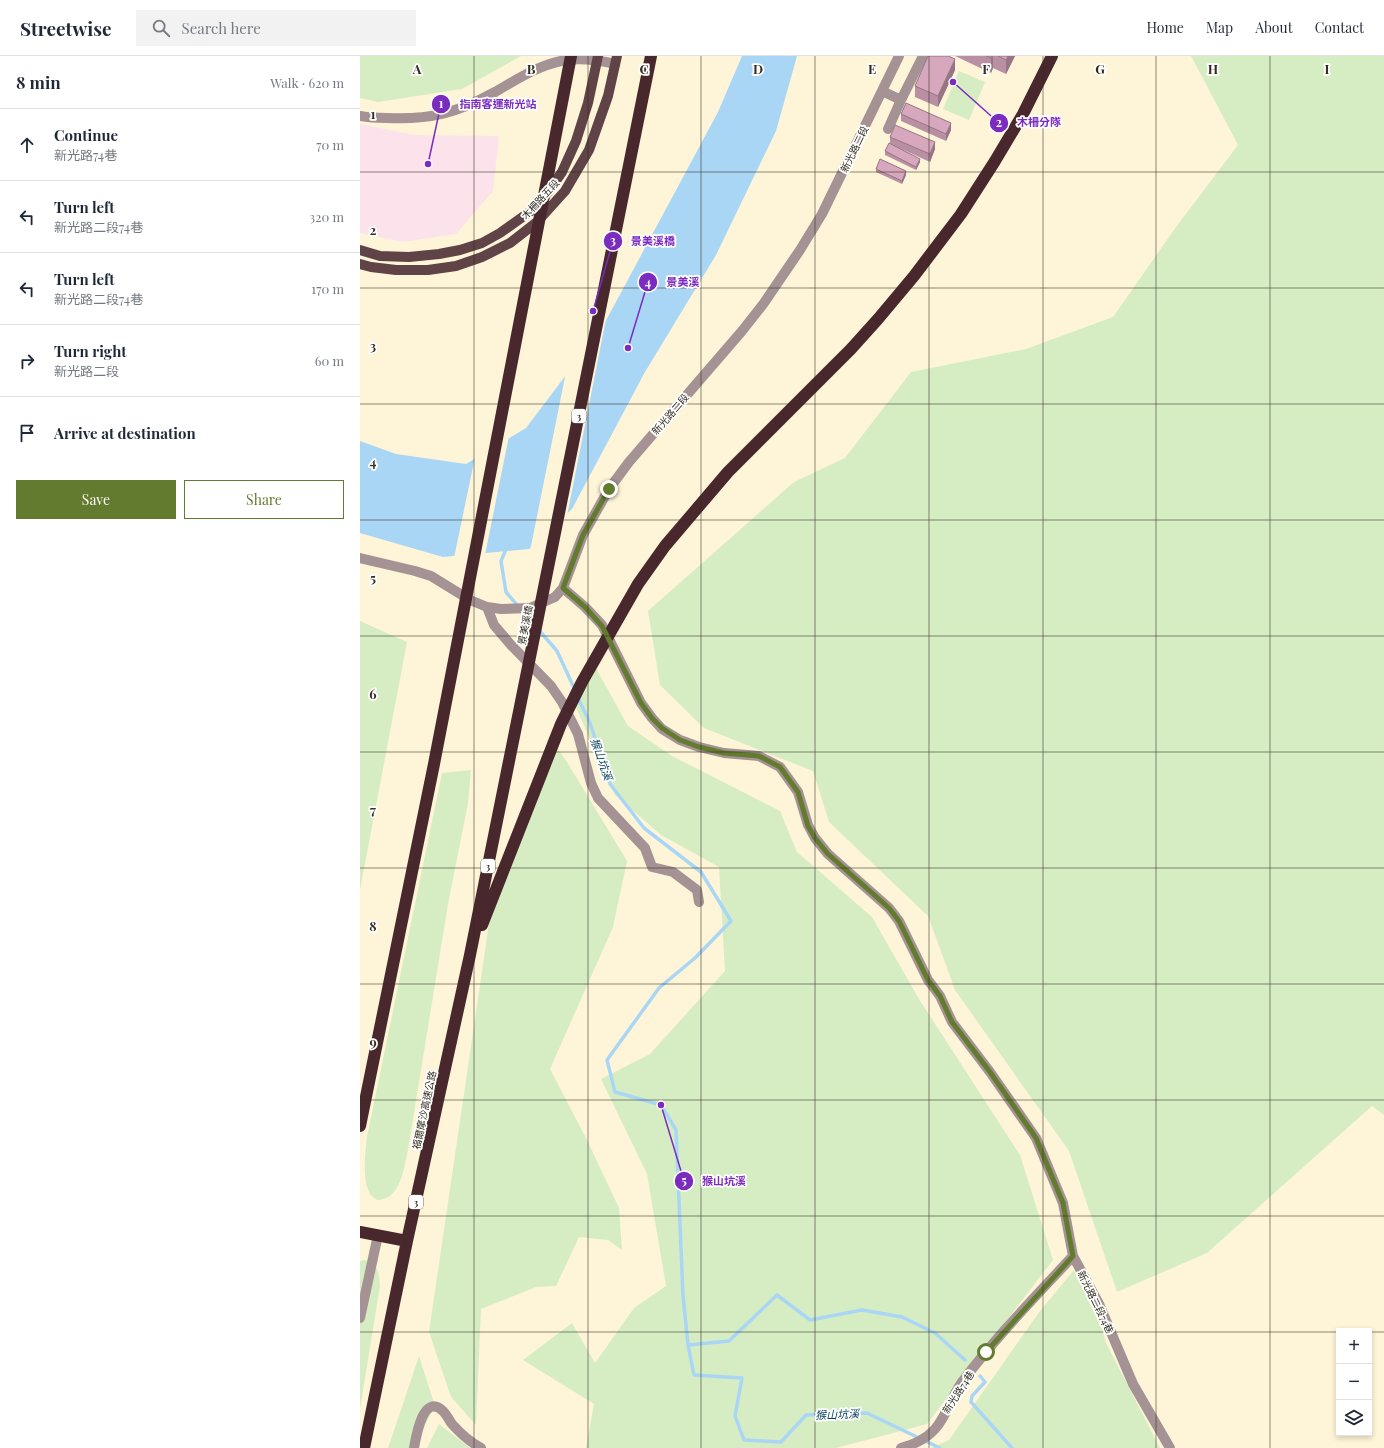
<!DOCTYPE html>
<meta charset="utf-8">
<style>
:root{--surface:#fff;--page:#f2f2f3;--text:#1f2937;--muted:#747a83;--line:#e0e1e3;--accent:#637b2e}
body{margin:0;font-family:"Playfair Display","Noto Sans TC",serif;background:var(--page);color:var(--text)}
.controls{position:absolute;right:12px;bottom:12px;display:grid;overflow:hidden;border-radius:0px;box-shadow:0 2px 6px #0003}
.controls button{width:36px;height:36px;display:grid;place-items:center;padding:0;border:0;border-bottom:1px solid var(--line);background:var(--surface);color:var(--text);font:20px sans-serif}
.stop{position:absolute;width:12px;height:12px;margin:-9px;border:3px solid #637b2e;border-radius:50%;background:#fff}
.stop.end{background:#637b2e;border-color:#fff;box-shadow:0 1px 4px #0008}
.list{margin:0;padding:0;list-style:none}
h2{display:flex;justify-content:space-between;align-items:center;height:52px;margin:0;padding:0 16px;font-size:17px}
h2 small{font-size:13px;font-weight:400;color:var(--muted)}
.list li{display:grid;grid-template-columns:26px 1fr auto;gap:12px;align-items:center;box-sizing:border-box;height:72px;padding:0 16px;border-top:1px solid var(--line)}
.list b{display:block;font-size:15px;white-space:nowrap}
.list p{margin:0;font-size:13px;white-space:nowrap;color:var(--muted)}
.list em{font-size:13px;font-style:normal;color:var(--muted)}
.actions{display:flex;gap:8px;padding:12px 16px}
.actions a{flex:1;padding:9px 0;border:1px solid var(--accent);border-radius:0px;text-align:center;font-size:14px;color:var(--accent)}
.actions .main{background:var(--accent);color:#fff}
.icon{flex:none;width:22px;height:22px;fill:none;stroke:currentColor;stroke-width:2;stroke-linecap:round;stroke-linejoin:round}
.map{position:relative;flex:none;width:1024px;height:1392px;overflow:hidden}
header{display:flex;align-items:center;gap:24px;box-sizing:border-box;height:56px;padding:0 20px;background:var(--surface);border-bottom:1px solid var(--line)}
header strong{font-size:19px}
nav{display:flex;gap:22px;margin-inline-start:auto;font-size:14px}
.search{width:280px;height:36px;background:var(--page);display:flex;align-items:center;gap:10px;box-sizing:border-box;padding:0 14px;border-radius:0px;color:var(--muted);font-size:15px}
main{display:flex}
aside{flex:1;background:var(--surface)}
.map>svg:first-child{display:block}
.industrial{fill:#fce2eb}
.green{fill:#d6edc4}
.water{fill:#aad6f5}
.pier{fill:#fef4d7}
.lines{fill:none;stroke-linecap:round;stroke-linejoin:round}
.stream{stroke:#aad6f5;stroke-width:3.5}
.minor{stroke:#a49294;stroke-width:10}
.major{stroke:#604347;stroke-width:10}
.highway{stroke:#48282d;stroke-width:12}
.wall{fill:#b990a3}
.shaded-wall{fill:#967585}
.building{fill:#d7a7be;stroke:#967585}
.route{stroke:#637b2e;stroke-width:5}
.grid{fill:none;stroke:#322d1f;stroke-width:1;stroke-opacity:0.55}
.labels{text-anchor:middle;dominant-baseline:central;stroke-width:3.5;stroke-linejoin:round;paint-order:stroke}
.shield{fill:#fff;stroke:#706c62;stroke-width:1}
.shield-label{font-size:9px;font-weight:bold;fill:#322d1f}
.street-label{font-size:10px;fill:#322d1f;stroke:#fff}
.water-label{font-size:11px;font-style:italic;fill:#0d4361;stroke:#fff}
.grid-label{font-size:13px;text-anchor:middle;font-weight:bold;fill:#322d1f;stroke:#fff;stroke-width:3.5;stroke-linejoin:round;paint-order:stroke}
.leader{fill:none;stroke:#7b2cbf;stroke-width:1.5}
.callout-dot{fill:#7b2cbf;stroke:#fff;stroke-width:1.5}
.mark-label{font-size:12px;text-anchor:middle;font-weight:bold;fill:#fff}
.callout-label{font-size:11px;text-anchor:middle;font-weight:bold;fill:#7b2cbf;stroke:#fff;stroke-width:3.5;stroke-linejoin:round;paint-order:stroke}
</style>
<header>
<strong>Streetwise</strong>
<div class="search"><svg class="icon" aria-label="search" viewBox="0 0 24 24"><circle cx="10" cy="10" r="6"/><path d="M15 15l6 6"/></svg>Search here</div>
<nav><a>Home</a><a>Map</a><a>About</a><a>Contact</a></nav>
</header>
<main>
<aside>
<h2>8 min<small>Walk · 620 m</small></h2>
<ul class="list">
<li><svg class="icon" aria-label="ahead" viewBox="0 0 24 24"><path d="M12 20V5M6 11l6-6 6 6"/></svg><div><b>Continue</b><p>新光路74巷</p></div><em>70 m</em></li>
<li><svg class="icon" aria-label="left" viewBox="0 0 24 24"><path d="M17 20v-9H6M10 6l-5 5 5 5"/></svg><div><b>Turn left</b><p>新光路二段74巷</p></div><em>320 m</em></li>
<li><svg class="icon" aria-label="left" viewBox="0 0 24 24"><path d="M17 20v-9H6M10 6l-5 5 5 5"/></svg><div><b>Turn left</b><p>新光路二段74巷</p></div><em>170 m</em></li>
<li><svg class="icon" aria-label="right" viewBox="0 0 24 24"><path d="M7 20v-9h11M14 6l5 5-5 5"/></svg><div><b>Turn right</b><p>新光路二段</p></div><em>60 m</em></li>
<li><svg class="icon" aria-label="arrive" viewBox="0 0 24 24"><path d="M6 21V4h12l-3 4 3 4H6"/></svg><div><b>Arrive at destination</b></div></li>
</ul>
<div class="actions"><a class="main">Save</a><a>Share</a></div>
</aside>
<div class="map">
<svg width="1024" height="1392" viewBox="0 0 1024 1392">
<rect width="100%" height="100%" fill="#fef4d7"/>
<path class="industrial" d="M0,68L55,79L139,80L133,135L96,178L43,186L0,177Z"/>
<path class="green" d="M0,0H161L102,33L18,46L0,42Z
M831,0H1024V1059L1012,1050L847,1197L757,1236L709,1095L595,934L568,860L469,766L453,715L344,672L300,629L288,555L434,426L485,402L551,316L666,293L753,261L816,171L878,89Z
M599,15L625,26L609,64L583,53Z
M0,565L47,586L0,834Z
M232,605L268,670L312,700L420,755L437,796L512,861L559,943L660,1099L693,1204L567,1368L476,1392H226L234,1348L163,1304L212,1267L235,1307L274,1252L306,1230L287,1118L241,1023L290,998L365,915L359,811L301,779L255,739L210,638Z
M189,680L207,706L267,805L253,871L190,1013L227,1084L259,1152L262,1194L248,1184L219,1181L196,1230L176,1231L121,1253L116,1369L91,1341L69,1276L131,854L176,726Z
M111,714L108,747L88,848L48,1094C44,1111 41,1143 18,1144C0,1139 5,1098 7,1081L82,717Z
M5,1204C19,1211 19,1216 20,1230L0,1353V1205Z
M714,1214L742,1273L746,1287L800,1392H571L589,1384L680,1255Z
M59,1300L75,1350L53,1392H28Z
M79,1368L110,1392H67Z"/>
<path class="water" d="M382,0H437L416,75L356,199L285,316L212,453L169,493L83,501L0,477V385L36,398L106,408L166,372L243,270L358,56Z"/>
<path class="pier" d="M247,258L207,460L170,495L206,316L241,269Z
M149,380L125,499L94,502L115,401Z"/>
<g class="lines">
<path class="stream" d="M147,491L141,505L146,536L174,569
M178,573L197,595L215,634
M218,642L230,667L250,728L284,772L341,816L371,865L335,902L299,932L247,1004L255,1036L301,1049L316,1074L323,1240L328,1289L334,1319L382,1322L375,1360L384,1384L421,1386L446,1359L507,1357L580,1392
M328,1289L369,1285L417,1239L450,1264L502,1254L542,1261L575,1277L605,1304
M620,1320L625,1326L612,1340L611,1346L652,1392"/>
<path class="minor" d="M522,35L541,44L563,0
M0,60C9,62 18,62 27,62C70,64 97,57 135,36C156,24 177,10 201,5C219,1 238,4 255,8
M528,73L541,44
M0,502L55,515L71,520L110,544L127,551L141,553L170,552L195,541L203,532L223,479L249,433L269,406L294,377L382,275L404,247L440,194L462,158L539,0
M203,532L225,551L242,569L281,647L292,662L302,673L320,684L339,691L364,697L399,700L420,711L438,736L448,769L455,782L468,798L529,852L539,865L568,924L580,940L592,966L630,1016L676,1082L703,1147L713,1200L739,1248L773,1328L810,1392
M127,551L134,569L151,589L191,630L202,646L218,678L231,727L238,742L285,792L292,811L313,816L337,834L339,846
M0,1262L18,1179
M54,1392C56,1381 63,1336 83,1355C87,1359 89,1364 92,1368C100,1377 110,1386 121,1392
M541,1392C554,1388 565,1384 575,1373C586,1361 592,1340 602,1326C636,1281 675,1241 713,1200"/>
<path class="major" d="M0,194L20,200L49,201L79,198L100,194L122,187L140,177L178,150L202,116L216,85L228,47L238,0
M0,208L11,211L36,214H68L96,210L122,201L150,187L177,166L205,135L229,94L248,40L257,0"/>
<path class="highway" d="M122,869L201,668L222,626L278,528L305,490L368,416L491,293L518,263L554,220L601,158L635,105L663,58L692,0
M0,1070L74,708L211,0
M0,1176L47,1185
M4,1392L47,1185L110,899L291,0"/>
</g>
<path class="wall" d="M595,0H655L646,18L633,12L631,17Z
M595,14L578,51L555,41V30Z
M541,58L591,74L586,85L541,65Z
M530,81L575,93L570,106L537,91L560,106L556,114L525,99V95L530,88Z
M516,113L546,119L542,128L516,116Z"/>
<path class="shaded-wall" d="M632,0H633V12L631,17V2Z
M648,0H655L646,18V4Z
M595,3V14L578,51V40Z
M591,67V74L586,85V78Z
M575,86V93L570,106V98Z
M560,103V106L556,114V111Z
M546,115V119L542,128V125Z"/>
<path class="building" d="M568,0H588L595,3L578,40L555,30Z
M626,0H632L631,2Z
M638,0H648L646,4Z
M546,47L591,67L586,78L541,58Z
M535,69L575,86L570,98L530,81Z
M529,87L560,103L556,111L525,95Z
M520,103L546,115L542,125L516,113Z"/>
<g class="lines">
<path class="route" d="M249,433L223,479L203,532L225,551L242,570L281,647L292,662L302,672L320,684L339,691L364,697L399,700L420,711L438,736L448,770L455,782L468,798L529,852L539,865L568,924L580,940L592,966L630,1016L676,1082L703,1147L713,1200L626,1296"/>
</g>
<path class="grid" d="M114,0V1392M228,0V1392M341,0V1392M455,0V1392M569,0V1392M683,0V1392M796,0V1392M910,0V1392M0,116H1024M0,232H1024M0,348H1024M0,464H1024M0,580H1024M0,696H1024M0,812H1024M0,928H1024M0,1044H1024M0,1160H1024M0,1276H979M1009,1276H1024"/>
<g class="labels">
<g class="shield">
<rect x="212" y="353" width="14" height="14" rx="3"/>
<rect x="121" y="803" width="14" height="14" rx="3"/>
<rect x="49" y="1139" width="14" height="14" rx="3"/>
</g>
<g class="shield-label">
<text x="219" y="360">3</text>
<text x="128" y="810">3</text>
<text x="56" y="1146">3</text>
</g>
<g class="street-label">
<text transform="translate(494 93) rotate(-64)">新光路二段</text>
<text transform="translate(180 143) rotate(-47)">木柵路五段</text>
<text transform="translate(310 358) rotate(-49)">新光路二段</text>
<text transform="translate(165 569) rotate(-79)">景美溪橋</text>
<text transform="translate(64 1054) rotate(-78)">福爾摩沙高速公路</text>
<text transform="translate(736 1246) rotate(64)">新光路二段74巷</text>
<text transform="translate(598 1336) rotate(-57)">新光路74巷</text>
</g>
<g class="water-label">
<text transform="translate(242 703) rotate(71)">猴山坑溪</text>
<text transform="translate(477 1358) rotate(-2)">猴山坑溪</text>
</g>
</g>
<g class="grid-label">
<text x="57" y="18">A</text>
<text x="171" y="18">B</text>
<text x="284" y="18">C</text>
<text x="398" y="18">D</text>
<text x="512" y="18">E</text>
<text x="626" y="18">F</text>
<text x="740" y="18">G</text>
<text x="853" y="18">H</text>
<text x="967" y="18">I</text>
<text x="13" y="63">1</text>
<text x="13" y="179">2</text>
<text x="13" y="295">3</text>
<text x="13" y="411">4</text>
<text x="13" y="527">5</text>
<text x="13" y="643">6</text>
<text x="13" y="759">7</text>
<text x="13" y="875">8</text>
<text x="13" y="991">9</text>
</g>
<path class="leader" d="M68 108L81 48M593 26L639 67M233 255L253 185M268 292L288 226M301 1049L324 1125"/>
<g class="callout-dot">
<circle cx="68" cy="108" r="4"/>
<circle cx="593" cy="26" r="4"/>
<circle cx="233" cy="255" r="4"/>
<circle cx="268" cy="292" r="4"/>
<circle cx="301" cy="1049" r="4"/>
<circle cx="81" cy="48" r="10"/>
<circle cx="639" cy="67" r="10"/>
<circle cx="253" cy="185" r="10"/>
<circle cx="288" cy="226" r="10"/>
<circle cx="324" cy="1125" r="10"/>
</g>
<g class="mark-label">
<text x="81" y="52">1</text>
<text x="639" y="71">2</text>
<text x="253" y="189">3</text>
<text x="288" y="231">4</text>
<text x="324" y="1129">5</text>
</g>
<g class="callout-label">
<text x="138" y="52">指南客運新光站</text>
<text x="679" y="70">木柵分隊</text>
<text x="293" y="189">景美溪橋</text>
<text x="323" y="230">景美溪</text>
<text x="364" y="1129">猴山坑溪</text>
</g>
</svg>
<div class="controls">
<button>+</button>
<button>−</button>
<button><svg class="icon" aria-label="layers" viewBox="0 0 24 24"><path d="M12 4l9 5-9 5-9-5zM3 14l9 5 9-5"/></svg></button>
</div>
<div class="stop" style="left:626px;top:1296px"></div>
<div class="stop end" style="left:249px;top:433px"></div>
</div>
</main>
